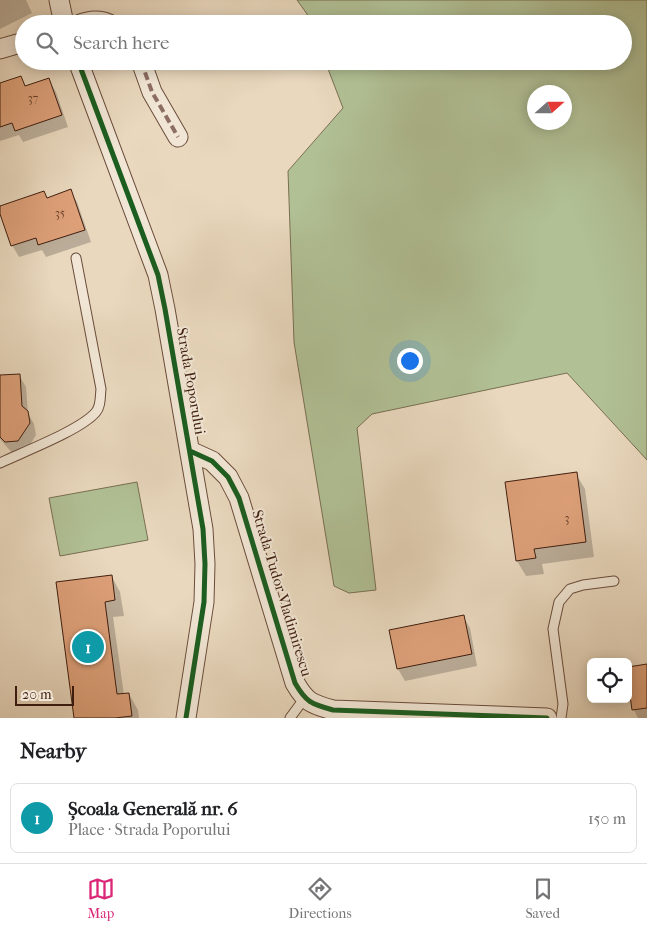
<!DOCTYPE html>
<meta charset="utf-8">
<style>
:root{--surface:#fff;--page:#f2f2f2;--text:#202124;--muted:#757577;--line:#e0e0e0;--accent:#db2777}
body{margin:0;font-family:"IM FELL French Canon",serif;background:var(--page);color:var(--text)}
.controls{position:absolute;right:15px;bottom:15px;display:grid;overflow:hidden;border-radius:8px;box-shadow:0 2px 12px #0003}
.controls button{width:45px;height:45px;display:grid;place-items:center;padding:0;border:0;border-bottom:1px solid var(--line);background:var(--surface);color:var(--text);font:25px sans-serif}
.compass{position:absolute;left:527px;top:85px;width:45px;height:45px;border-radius:50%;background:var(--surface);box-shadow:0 2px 12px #0003;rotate:69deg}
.scale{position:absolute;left:15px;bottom:12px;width:59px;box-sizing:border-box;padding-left:5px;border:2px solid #3f1e0f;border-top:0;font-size:14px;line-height:18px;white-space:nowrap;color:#3f1e0f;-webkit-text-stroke:4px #f1e6d5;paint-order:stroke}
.you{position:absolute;left:409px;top:360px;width:18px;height:18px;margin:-12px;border:4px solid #fff;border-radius:50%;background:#1a73e8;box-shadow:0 0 0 8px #1a73e833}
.badge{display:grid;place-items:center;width:32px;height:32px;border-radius:50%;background:var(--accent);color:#fff;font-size:16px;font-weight:700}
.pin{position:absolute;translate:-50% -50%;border:2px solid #fff;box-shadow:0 1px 5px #0006}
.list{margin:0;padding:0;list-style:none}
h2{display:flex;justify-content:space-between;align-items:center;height:65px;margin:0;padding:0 20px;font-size:21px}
h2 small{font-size:16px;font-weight:400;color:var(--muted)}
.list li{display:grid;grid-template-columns:32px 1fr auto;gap:15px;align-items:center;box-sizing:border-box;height:70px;margin:0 10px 10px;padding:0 10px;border:1px solid var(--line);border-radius:8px}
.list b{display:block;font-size:19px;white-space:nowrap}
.list p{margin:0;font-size:16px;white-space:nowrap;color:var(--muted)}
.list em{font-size:16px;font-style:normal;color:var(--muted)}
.icon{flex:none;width:28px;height:28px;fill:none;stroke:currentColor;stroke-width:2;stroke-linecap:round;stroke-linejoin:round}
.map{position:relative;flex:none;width:647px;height:718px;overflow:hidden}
.search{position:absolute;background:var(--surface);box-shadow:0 2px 12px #0003;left:15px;right:15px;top:15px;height:55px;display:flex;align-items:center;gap:12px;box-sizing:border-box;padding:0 18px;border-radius:28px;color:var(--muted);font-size:19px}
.sheet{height:145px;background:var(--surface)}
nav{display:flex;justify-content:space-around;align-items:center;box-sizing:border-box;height:70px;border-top:1px solid var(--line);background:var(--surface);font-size:14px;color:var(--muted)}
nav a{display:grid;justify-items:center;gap:2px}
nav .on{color:var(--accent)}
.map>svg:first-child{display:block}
.green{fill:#b1c095;stroke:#786f52;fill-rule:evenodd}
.shadow{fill:#0003}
.building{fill:#dda079;stroke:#3f1e0f}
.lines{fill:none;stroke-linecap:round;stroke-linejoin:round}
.service-casing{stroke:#6a4c3b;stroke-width:11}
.minor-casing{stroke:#6a4c3b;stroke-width:21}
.service{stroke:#f1e6d5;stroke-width:9}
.minor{stroke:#f1e6d5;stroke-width:19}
.quiet{stroke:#8d6e63;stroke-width:4;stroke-dasharray:8 4;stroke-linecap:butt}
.cycleway-casing{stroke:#f1e6d5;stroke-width:8}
.cycleway{stroke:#1b5e20;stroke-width:5}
.labels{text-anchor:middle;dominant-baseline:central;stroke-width:4;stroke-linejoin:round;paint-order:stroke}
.number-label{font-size:12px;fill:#663e2a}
.street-label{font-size:15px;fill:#3f1e0f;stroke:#f1e6d5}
</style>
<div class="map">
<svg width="647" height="718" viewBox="0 0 647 718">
<rect width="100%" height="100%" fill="#e9d8be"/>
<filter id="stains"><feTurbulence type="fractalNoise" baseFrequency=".004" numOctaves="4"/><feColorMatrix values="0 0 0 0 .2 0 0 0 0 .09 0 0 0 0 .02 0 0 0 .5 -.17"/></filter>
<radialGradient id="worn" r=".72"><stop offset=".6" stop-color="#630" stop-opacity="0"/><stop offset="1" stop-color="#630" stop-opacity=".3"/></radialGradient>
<path class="green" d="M297,0H647V460L567,373L372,414L357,428L376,590L349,593L334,586L294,342L288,171L343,108L325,61H623V24H311L307,14ZM534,92H564V122H534Z
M137,482L148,540L60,556L49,498Z"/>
<path class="shadow" d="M0,0H26L32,13L0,29Z
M21,78L26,87L49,80L56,92L68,127L23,142L19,135L0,141V85Z
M70,191L77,202L91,242L46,257L42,250L19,257L12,245L0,207L44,192L48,199Z
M19,375L26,387L28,413L34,424L36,435L25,453L13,454L0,439V377Z
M576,474L585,489L594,557L542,564L544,574L526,576L517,561Z
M112,577L120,592L124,616L113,617L124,695L129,694L138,710L139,718H75Z
M463,616L470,628L477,666L405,681L398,669Z
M647,665V718H638L634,710L628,672Z"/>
<path class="building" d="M21,76L25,86L49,78L62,115L15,131L12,123L0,127V83Z
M71,189L85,230L38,245L36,238L11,246L0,214V206L44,191L47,198Z
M20,374L22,406L28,411L30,423L18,441L5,442L0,437V375Z
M577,472L586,542L534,549L536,558L516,561L505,482Z
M112,575L115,600L105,602L117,694L129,693L132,716L115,718H74L56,582Z
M464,615L472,654L397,669L389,630Z
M647,664V708L632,710L628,681V667Z"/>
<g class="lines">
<g class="service-casing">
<path id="service" d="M0,463C23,452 81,430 96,412C101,406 100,397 101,389L76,258
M290,718L304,699
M561,718L563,704L553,629L559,602L570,589L583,585L614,581"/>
</g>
<g class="minor-casing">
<path id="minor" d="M59,0L64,24
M80,24C90,21 99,19 109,24
M0,49L24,42
M78,61L158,275L165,309L203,529L205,564L204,602L186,718
M141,61L152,92L178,137
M190,451L212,461L228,477L239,498L295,683C306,702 311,704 333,710L547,718"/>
</g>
<use href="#service" class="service"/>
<use href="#minor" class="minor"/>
<path class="quiet" d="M80,24C90,21 99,19 109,24
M141,61L152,92L178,137"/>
<g class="cycleway-casing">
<path id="cycleway" d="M78,61L158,275L165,309L203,529L205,564L204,602L186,718
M190,451L212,461L228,477L239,498L295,683C306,702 311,704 333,710L547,718"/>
</g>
<use href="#cycleway" class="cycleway"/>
</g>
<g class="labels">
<g class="number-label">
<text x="33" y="98">37</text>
<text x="60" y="213">35</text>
<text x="567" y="518">3</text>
</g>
<g class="street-label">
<text transform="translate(191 381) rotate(80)">Strada Poporului</text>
<text transform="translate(282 593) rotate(73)">Strada Tudor Vladimirescu</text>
</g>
</g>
<rect width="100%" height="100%" filter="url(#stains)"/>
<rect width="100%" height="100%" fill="url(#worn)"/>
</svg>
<div class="controls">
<button><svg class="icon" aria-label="locate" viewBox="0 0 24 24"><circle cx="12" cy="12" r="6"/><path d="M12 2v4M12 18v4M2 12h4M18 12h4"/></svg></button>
</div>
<svg class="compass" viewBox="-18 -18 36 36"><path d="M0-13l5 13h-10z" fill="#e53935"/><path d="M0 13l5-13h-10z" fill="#757577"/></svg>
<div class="scale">20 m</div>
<div class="you"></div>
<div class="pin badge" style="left:88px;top:647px;background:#0f9aa8">1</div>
<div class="search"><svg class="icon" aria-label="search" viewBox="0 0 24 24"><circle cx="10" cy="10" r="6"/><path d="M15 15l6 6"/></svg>Search here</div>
</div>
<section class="sheet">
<h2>Nearby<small></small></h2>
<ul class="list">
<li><span class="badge" style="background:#0f9aa8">1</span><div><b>Școala Generală nr. 6</b><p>Place · Strada Poporului</p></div><em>150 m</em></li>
</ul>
</section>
<nav>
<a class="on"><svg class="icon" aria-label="map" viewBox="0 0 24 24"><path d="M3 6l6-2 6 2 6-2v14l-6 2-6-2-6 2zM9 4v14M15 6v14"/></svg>Map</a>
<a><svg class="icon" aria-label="directions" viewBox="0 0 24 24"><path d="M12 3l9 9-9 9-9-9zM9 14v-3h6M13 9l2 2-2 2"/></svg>Directions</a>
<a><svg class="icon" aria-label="saved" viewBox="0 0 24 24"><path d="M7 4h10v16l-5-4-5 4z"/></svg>Saved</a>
</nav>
